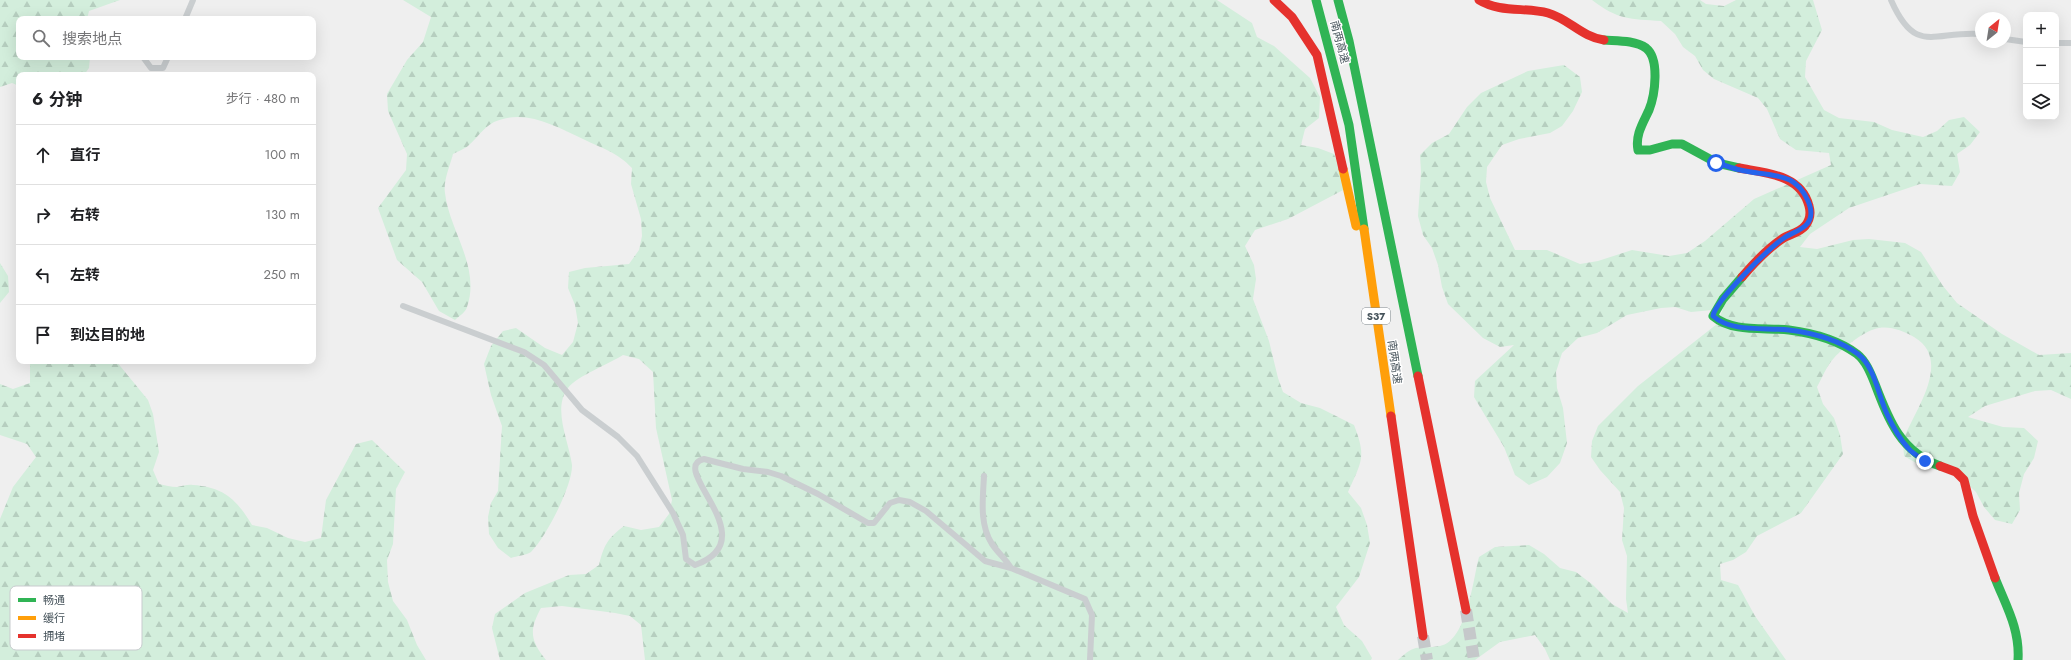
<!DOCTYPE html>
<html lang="zh">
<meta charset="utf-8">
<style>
:root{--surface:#fff;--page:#f6f6f6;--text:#202124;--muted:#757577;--line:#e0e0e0}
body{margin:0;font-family:Jost,"Noto Sans SC",sans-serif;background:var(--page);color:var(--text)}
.controls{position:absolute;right:12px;top:12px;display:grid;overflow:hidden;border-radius:8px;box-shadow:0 4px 16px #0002}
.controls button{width:36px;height:36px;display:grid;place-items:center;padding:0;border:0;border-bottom:1px solid var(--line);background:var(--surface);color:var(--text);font:20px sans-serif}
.compass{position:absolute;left:1975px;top:12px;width:36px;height:36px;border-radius:50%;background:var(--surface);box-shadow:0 4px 16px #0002;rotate:30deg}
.stop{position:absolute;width:12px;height:12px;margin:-9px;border:3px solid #2563eb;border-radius:50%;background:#fff}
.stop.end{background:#2563eb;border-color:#fff;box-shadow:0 1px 4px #0008}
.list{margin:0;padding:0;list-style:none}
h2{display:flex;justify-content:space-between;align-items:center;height:52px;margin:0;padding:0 16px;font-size:17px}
h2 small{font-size:13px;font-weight:400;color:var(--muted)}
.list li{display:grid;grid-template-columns:26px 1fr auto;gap:12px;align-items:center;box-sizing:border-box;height:60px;padding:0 16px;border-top:1px solid var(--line)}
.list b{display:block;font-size:15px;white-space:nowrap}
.list em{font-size:13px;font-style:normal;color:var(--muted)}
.icon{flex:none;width:22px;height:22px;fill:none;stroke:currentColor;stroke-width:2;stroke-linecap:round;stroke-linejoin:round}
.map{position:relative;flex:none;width:2071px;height:660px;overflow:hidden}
.search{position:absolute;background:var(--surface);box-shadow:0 4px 16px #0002;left:16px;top:16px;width:300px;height:44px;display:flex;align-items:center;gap:10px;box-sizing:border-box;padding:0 14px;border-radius:8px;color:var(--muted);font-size:15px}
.panel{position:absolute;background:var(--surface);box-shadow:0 4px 16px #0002;left:16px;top:72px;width:300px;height:292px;border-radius:8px}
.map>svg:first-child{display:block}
.forest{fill:url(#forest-firs)}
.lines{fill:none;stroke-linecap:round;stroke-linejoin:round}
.highway-tunnel{stroke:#c5c8ca;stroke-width:12;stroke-dasharray:12 6;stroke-linecap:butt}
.street{stroke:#caced0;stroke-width:6}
.fast{stroke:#30b455;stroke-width:9}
.slow{stroke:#ff9f0a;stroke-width:9}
.jam{stroke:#e5322d;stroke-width:9}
.route{stroke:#2563eb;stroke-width:5}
.labels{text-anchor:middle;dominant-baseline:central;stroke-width:3;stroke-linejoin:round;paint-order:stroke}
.shield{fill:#fff;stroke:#7e878c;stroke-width:1}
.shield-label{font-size:10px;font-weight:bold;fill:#46535b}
.street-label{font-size:11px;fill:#46535b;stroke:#fff}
.key{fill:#fff;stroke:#c8cbce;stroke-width:1}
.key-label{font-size:11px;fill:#46535b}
</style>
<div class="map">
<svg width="2071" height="660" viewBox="0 0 2071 660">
<defs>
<pattern id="forest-firs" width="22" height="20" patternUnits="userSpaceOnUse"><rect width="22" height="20" fill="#d3eedc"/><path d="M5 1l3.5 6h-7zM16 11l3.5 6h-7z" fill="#b6cebf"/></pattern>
</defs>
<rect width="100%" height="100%" fill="#efefef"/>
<path class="forest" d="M0,0H120L89,11L87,19H19V57H90L89,68L84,75H19V86L12,83L0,87Z
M403,0H1217L1252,23L1257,37L1274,46L1310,78L1320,97L1319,118L1305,129L1301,145L1318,148L1334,154L1347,188L1288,219L1255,230L1245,246L1254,265L1256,279L1253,299L1269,341L1278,378L1283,392L1301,403L1320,408L1354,425C1367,458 1361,462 1348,492L1361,508L1367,525L1370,543L1359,577L1336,607L1344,625L1362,641L1372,658L1371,660H645L641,625L630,616L615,613L562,606L541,608C529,630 530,640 546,660H500L492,628L495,614L525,593L569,575L586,574L599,565C604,545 607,539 624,526L641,530L659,527L669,514L672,500L656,428L653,372L639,359L623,355C609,364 577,376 568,388C552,409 569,441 572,465C573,485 546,537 531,552C527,555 516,556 511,558L498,548L489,534L488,517L491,503L498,491L502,426L491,395L484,364L491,346L503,331L516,328L545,348L562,355L573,342L578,323L575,305L568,288L569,272L585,268L629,264L639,250L642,236L641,219L631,184L632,168C617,152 603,149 583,139C555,126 525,108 494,122C484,127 477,138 469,145C465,149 458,151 453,154C450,166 443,181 445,193C449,230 481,267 467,307C466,312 459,316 455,320L439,311L422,282L397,260L378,208L406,170L407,154L388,111L387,94L407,60L423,42L431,17Z
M1592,0H1700L1706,4L1724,6L1736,0H1813L1822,30L1806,61L1805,77L1824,110L1839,118L1874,122L1892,130L1923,137L1937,131L1949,120L1964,117L1980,132L1970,145L1957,154L1960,172L1952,186L1920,184L1849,208L1810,234L1800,247L1817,249L1853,240L1869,239L1905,243L1921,252L1943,286L1957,303L2002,334L2039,355L2071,353V399L2051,390L2035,391L1985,406L1968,417L2003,427L2024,428L2038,441L2034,458L2024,474L2019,493L2020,510L2012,524L1995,520L1984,507L1976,492L1962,479L1945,471L1923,467L1904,456C1904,451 1902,443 1904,438C1915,410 1953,360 1914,337C1903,331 1891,326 1879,328C1865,330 1844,347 1834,358C1827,365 1822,378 1817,387L1823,404L1834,418L1840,435L1843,454L1801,513L1757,536L1746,552L1733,560L1720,564L1721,580L1738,585L1755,616L1786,660H1550L1545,649L1535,635L1500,642L1475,660H1398C1417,642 1418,650 1440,646C1467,641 1473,579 1479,557L1495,547L1529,545L1544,554L1560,568L1576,572L1593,585L1612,604L1628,613L1626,599L1627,556L1622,540L1624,508L1620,492L1600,470L1591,457L1592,441L1598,426L1638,386L1717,324L1723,309L1691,312L1675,307L1661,308L1627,315L1597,333L1578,338L1562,353L1556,372L1557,388L1563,408L1567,443L1560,463L1547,477L1529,485L1515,475L1504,447L1474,397L1475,381L1514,345L1500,347L1483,338L1448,304L1442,287L1438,265L1432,248L1423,235L1418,216L1421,172L1420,155L1432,143L1449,134L1467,107L1481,93L1528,71L1564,65L1580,77L1582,92L1573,111L1562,126L1550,133L1519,139L1502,145L1487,167L1486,182L1490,198L1515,250H1547L1580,264L1598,261L1632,250L1669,256L1687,253L1705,241L1754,199L1831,165L1829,153L1796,150L1780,139L1767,109L1758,98L1714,79L1703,70L1695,56L1683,47L1675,34L1661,21C1630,19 1618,20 1592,0Z
M0,263L8,276L9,292L0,303Z
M30,361H116L148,400L153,414L159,452L153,470L159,484C165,485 171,487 177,487C183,486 188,484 193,485C224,487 237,500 252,525L267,528L288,538L305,542L321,538L326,500L356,444L372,440L405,472L396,489L393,544L387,560L388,582L393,601L407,620L417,645L426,660H0V519L13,487L36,457L27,444L0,435V384L13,389L30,383Z"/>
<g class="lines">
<path class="highway-tunnel" d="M1466,610L1474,660
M1423,636L1427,660"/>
<path class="street" d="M1891,0C1916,57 1935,30 1981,34
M185,19L193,0
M2005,39L2026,42
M2056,43H2071
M143,57L151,68H163L168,57
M403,306L524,352L544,365L582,410L618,437L637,456L673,513L683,535L686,559L695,565C768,539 666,468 704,459L743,469L768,472L781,476L818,494L868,523H874L890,503L899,500L910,502L926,511L985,561L1011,568L1085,599L1092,615L1090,660
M984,476C983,498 979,524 992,544C998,553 1006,559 1011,568"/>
<path class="fast" d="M1316,0L1349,125L1364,229
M1338,0L1349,41L1418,376
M1604,40C1616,41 1635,40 1646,48C1660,59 1655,95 1649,110C1643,123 1635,135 1638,150H1650L1672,144H1682L1717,163L1739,168
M1742,277L1723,299L1713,316C1733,333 1764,327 1789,330C1812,333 1838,340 1857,354C1866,361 1871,374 1875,384C1889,421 1901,452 1940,466
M1995,578C2006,606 2020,629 2018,660"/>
<path class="slow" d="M1343,169L1356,226
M1364,229L1391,416"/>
<path class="jam" d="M1274,0L1292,17L1317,55L1343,169
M1479,0C1500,13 1525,7 1548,13C1569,19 1582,37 1604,40
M1739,168C1765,173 1801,174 1809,206C1811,213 1810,220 1805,226C1799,233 1789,234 1782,239C1767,249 1754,263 1742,277
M1418,376L1466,610
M1391,416L1423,636
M1940,466L1956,472L1964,480L1973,516L1995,578"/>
</g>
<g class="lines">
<path class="route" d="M1716,163C1724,165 1732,168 1740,170C1756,174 1775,173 1790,180C1803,187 1818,211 1807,224C1801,231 1791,233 1784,238C1770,247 1715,301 1713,316C1732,333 1765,327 1789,330C1813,333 1839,340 1858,354C1875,367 1878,395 1887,414C1892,425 1900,439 1908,448C1912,453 1919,457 1925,461"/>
</g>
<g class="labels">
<rect class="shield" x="1362" y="308" width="28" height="16" rx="3"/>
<g class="shield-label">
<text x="1376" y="316">S37</text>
</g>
<g class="street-label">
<text transform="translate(1340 42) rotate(75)">南两高速</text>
<text transform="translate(1395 362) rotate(82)">南两高速</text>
</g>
</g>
<rect x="10" y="586" width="132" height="64" rx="6" class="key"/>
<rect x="18" y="598" width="18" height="4" fill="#30b455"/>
<rect x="18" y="616" width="18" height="4" fill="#ff9f0a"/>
<rect x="18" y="634" width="18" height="4" fill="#e5322d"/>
<g class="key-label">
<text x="43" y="604">畅通</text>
<text x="43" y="622">缓行</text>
<text x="43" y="640">拥堵</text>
</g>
</svg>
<div class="controls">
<button>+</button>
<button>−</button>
<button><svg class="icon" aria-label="layers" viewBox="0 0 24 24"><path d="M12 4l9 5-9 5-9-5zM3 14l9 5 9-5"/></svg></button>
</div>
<svg class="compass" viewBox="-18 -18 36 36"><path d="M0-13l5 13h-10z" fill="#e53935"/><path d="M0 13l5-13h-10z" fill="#757577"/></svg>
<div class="stop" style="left:1716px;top:163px"></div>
<div class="stop end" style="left:1925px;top:461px"></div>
<div class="search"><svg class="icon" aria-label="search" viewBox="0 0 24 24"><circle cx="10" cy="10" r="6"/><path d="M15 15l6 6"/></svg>搜索地点</div>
<section class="panel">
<h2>6 分钟<small>步行 · 480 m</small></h2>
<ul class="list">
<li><svg class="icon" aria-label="ahead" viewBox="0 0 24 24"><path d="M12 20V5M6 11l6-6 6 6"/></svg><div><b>直行</b></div><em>100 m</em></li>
<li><svg class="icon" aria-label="right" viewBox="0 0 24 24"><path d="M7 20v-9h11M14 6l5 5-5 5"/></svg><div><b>右转</b></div><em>130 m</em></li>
<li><svg class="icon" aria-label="left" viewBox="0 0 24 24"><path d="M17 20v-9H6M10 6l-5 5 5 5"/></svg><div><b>左转</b></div><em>250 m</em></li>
<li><svg class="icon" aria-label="arrive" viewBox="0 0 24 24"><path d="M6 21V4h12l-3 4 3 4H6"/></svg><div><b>到达目的地</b></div></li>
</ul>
</section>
</div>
